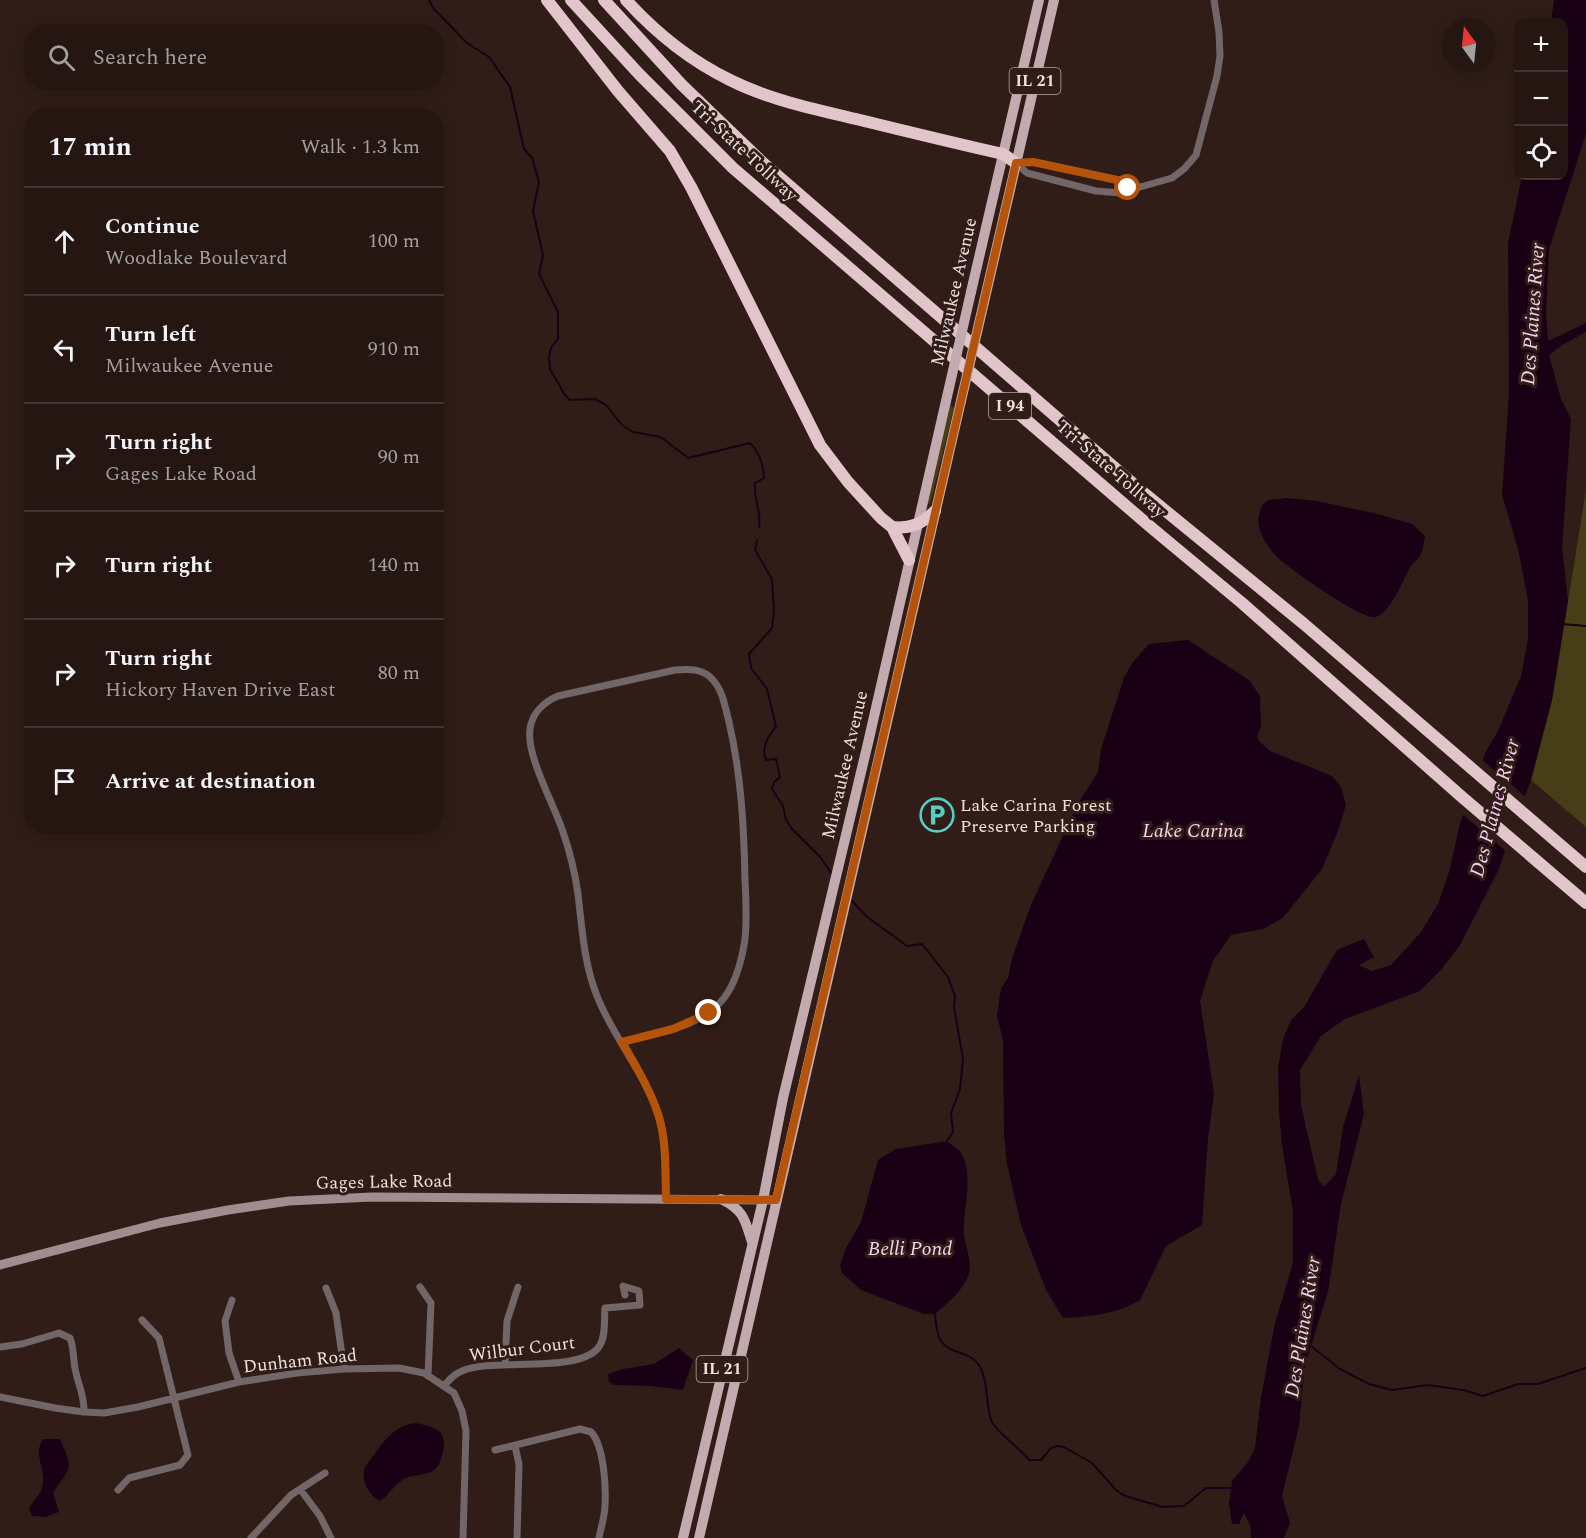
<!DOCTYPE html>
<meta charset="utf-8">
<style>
:root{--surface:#251612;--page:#312320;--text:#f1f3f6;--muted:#a39f9f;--line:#423532}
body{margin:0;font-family:Spectral,serif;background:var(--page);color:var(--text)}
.controls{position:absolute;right:18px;top:18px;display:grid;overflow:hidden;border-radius:12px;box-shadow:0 3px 15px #0003}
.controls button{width:54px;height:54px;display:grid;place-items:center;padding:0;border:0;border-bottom:2px solid var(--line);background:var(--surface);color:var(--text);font:30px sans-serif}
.compass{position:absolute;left:1442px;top:18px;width:54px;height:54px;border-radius:50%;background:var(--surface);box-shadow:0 3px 15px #0003;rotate:345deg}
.stop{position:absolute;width:18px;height:18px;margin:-14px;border:4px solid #b45309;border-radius:50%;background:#fff}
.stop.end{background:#b45309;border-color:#fff;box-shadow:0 2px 6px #0008}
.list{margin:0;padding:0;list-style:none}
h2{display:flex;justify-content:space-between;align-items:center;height:78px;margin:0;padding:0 24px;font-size:26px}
h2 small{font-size:20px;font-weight:400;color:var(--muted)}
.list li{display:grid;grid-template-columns:39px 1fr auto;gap:18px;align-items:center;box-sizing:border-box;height:108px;padding:0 24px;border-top:2px solid var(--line)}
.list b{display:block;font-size:22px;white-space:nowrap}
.list p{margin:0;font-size:20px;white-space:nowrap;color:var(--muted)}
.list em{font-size:20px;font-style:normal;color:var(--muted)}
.icon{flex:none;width:33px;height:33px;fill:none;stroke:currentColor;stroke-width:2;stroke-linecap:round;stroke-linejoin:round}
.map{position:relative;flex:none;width:1586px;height:1538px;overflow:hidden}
.search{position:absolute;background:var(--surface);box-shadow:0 3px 15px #0003;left:24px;top:24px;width:420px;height:66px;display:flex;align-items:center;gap:15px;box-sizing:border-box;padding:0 21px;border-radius:24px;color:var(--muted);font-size:22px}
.panel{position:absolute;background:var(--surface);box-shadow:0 3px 15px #0003;left:24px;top:108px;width:420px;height:726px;border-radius:24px}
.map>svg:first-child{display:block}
.green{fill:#473e18}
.water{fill:#1a0015}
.pier{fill:#311d18}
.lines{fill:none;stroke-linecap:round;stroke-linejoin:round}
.stream{stroke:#1a0015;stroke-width:2}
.street{stroke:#726668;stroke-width:7}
.secondary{stroke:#9f8d90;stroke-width:9}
.primary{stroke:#c2aaaf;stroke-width:10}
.highway{stroke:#e2c5cb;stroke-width:12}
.primary-bridge{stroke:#c2aaaf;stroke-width:10}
.route{stroke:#b45309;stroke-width:8}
.labels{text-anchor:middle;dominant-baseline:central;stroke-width:6;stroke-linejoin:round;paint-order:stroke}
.shield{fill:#311d18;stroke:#b6a6a2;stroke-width:1.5}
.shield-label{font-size:16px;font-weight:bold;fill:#efe0dd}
.street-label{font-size:18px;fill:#efe0dd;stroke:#311d18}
.poi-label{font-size:18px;fill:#efe0dd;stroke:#311d18;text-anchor:start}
.water-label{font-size:20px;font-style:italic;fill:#facfef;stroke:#311d18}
</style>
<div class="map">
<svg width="1586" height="1538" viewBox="0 0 1586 1538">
<rect width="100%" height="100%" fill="#311d18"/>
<path class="green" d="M950,405L954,408L930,504L927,503Z
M1586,490V827L1531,780L1552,700Z"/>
<path class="water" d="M1554,0H1586V134L1549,249L1546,313L1548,341L1586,323V332L1564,344L1549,355L1561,399L1571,419L1562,547L1568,601L1552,700L1531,780L1498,871L1460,945L1441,970L1420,991L1345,1019L1321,1036L1300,1070L1301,1105L1318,1179L1324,1187L1336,1174L1343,1127L1359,1075L1364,1114L1341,1204L1328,1292L1305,1365L1299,1426L1282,1496L1290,1523L1284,1538H1251L1250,1525L1244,1513L1239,1524H1232L1229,1504L1232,1481L1248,1462L1255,1448L1261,1397L1275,1323L1293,1263V1212L1282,1145L1279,1113L1278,1068L1283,1039L1291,1020L1304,1007L1337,950L1364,939L1374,957L1359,965L1372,971L1391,965L1421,932L1438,904L1449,872L1460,823L1486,751L1498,731L1521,676L1528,639V600L1518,549L1502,495L1509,391L1508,243L1522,176H1564V22H1551Z
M1287,498L1317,501L1382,515L1412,524L1425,536C1424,542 1423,549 1421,554C1418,560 1412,563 1409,569C1402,582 1391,612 1376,617C1364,622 1287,567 1276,556C1267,546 1255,529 1259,515C1260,509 1262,503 1269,500C1274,499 1281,499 1287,498Z
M1188,640L1249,680L1260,696L1261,727L1257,736L1259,741L1270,751L1332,776L1341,787L1346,805L1338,831L1322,869L1283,918L1263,929L1231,935L1213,961L1200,1001L1214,1094L1208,1138L1202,1225L1166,1246L1140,1300C1118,1314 1088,1317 1063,1318L1046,1290L1021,1225L1007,1164L1004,1135L1003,1041L997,1015L1001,988L1008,978L1012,958L1031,905L1077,805L1098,772L1101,749L1124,677L1133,662L1149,644Z
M947,1141C951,1145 959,1149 961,1153C975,1175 962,1211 964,1235C966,1249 973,1263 968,1276C962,1292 947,1303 935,1314H924L861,1290L842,1273L840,1265L846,1248L861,1222L878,1160L896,1149Z
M679,1348L693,1360L683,1390L651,1386L614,1385L609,1382L608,1374L623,1369L654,1364Z
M416,1423C434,1427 448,1429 443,1452C441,1458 440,1465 435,1469C428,1476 413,1474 404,1479C394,1484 390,1495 380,1501C369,1496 360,1479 365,1467C379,1449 391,1425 416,1423Z
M43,1439H60C74,1470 71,1466 53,1493L59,1512L45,1517L32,1516L29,1509C33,1500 42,1494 43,1483C45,1468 33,1453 43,1439Z"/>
<path class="pier" d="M1480,758L1528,799L1508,853L1461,813Z"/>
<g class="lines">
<path class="stream" d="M429,0L434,9L467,43L489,57L510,87L524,149L532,158L539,182L533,211L543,255L539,274L558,312V339L551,348L549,357L550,369L565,395L570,400L595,399L606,405L622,425L633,432L661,437L688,458L750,443C760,452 763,464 764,478L755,483C753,499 762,512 759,527
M757,540L755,550L772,579L774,611L772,628L749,654L751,668L767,689L776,726C768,738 761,746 766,760L776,759L780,777L774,782L772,789L783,806L786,820L792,829L820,857L832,874
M1562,624L1586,626
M852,901L866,916L907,946L922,944L948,977L955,996L954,1007L963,1059L960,1089L951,1113L953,1132L947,1141
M935,1314C936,1322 936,1334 941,1341C951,1355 970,1351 979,1365C989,1383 985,1401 991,1420C994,1430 1020,1448 1029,1460H1041L1051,1448L1058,1446L1064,1447L1092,1463L1116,1490L1125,1496L1163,1507L1184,1506L1206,1488H1233
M1311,1346L1340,1369L1369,1384L1392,1390L1428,1385L1463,1390L1483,1396L1518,1384H1538L1586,1368"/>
<path class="street" d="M1016,163L1027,173L1096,191L1121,193L1128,188L1140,187L1172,178L1184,169L1196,155L1217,76L1220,56L1219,32L1214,0
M1016,163L1033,162L1122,181L1128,188
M622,1042C655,1033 702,1028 724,998C737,981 742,959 745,939C747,919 746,899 745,880C744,826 741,774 729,722C725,707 723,691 713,680C703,668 689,669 675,670L558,696C544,702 532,713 530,729C526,756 554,804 563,832C570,852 575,873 578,894C582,928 584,964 597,996C613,1037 643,1071 658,1113C667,1140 665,1171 666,1199
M420,1287L431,1303L428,1376
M326,1288L336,1313L344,1369
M232,1300L225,1321L229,1353L239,1382
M0,1347L22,1344L59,1333L70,1338C74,1348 73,1358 75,1368C78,1386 84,1392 84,1412
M505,1365L507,1321L518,1287
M444,1386C449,1380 454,1374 462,1371C491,1357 584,1375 600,1345C606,1335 604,1320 605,1308L640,1305L639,1291L623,1286L625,1295
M0,1397L55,1408L84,1412L104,1413L138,1407L239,1382L297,1373L344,1369L399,1368L424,1373L454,1393L462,1411L466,1431L463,1538
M515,1446L519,1464L517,1538
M495,1450L580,1429L591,1432C604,1446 606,1486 605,1505C605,1516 601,1527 599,1538
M300,1489L320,1516L331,1538
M118,1490L129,1478L180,1465L188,1455L159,1338L142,1320
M251,1538L291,1495L325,1473"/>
<path class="secondary" d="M0,1265L160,1223L228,1210L289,1201L372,1197L776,1200"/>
<path class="primary" d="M971,292L1039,0
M984,302L1054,0
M721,1199C744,1210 745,1220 752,1242
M683,1538L763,1200L783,1098L868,743L946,401
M699,1538L961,401"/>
<path class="highway" d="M547,0L618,91L670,151L691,187L820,445L848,482L881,518L892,527L909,560
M571,0L639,74L733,168L1153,529L1242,603L1462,797L1586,903
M604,0L682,85L762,162L1145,494L1304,624L1586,867
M626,0C655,32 691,61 730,80C770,100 814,109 856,119C905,131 954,143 1003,154L1016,163
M892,527C910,529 922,524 935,511"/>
<path class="primary-bridge" d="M946,401L971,292
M961,401L984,302"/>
</g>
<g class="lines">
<path class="route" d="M709,1013L673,1029L622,1042C635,1065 650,1089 658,1114C667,1141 665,1171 666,1199L776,1200L1016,163L1033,162L1122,181L1128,188"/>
</g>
<defs>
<g id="parking-ring" transform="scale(1.725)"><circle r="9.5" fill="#311d18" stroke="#57cec2" stroke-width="1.5"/><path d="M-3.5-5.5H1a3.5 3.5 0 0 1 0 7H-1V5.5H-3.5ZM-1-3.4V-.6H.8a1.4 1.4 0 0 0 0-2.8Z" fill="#57cec2"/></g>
</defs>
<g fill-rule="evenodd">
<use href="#parking-ring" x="937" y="815"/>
</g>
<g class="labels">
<g class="shield">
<rect x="1009.5" y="68" width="51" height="26" rx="4.5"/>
<rect x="989" y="393" width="42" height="26" rx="4.5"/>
<rect x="696.5" y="1356" width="51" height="26" rx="4.5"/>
</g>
<g class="shield-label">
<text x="1035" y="81">IL 21</text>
<text x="1010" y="406">I 94</text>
<text x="722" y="1369">IL 21</text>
</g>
<g class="street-label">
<text transform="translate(744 151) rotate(43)">Tri-State Tollway</text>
<text transform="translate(954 292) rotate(-77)">Milwaukee Avenue</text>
<text transform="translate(1111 469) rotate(41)">Tri-State Tollway</text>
<text transform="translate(845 765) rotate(-77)">Milwaukee Avenue</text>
<text transform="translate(384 1182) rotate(-1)">Gages Lake Road</text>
<text transform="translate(522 1349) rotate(-7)">Wilbur Court</text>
<text transform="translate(300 1361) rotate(-6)">Dunham Road</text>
</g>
<g class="poi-label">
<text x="960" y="805">Lake Carina Forest<tspan x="960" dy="21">Preserve Parking</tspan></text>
</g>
<g class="water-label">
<text transform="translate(1533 314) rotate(-86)">Des Plaines River</text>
<text transform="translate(1495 808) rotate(-75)">Des Plaines River</text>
<text x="1193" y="831">Lake Carina</text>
<text x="910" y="1249">Belli Pond</text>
<text transform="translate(1303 1327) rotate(-81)">Des Plaines River</text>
</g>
</g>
</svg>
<div class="controls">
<button>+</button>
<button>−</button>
<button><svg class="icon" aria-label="locate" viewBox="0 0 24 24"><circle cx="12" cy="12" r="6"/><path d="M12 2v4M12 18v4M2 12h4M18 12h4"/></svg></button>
</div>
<svg class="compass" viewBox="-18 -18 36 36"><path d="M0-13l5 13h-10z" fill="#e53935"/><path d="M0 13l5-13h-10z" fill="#a39f9f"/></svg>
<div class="stop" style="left:1128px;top:188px"></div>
<div class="stop end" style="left:709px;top:1013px"></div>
<div class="search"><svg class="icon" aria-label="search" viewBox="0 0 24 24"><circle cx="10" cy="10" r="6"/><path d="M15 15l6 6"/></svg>Search here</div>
<section class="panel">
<h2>17 min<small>Walk · 1.3 km</small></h2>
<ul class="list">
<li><svg class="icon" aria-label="ahead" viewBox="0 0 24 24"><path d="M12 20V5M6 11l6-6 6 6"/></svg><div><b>Continue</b><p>Woodlake Boulevard</p></div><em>100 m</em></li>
<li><svg class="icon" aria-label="left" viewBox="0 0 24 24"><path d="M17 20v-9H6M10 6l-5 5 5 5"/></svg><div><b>Turn left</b><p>Milwaukee Avenue</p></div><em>910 m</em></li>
<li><svg class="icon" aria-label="right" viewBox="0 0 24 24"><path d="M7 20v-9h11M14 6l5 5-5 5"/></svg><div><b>Turn right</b><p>Gages Lake Road</p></div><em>90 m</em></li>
<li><svg class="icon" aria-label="right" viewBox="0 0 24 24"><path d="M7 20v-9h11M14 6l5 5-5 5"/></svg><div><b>Turn right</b></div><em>140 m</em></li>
<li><svg class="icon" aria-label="right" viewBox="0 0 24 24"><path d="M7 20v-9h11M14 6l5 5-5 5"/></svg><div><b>Turn right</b><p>Hickory Haven Drive East</p></div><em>80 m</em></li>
<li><svg class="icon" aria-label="arrive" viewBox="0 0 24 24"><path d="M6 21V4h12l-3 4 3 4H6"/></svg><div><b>Arrive at destination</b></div></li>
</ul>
</section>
</div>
